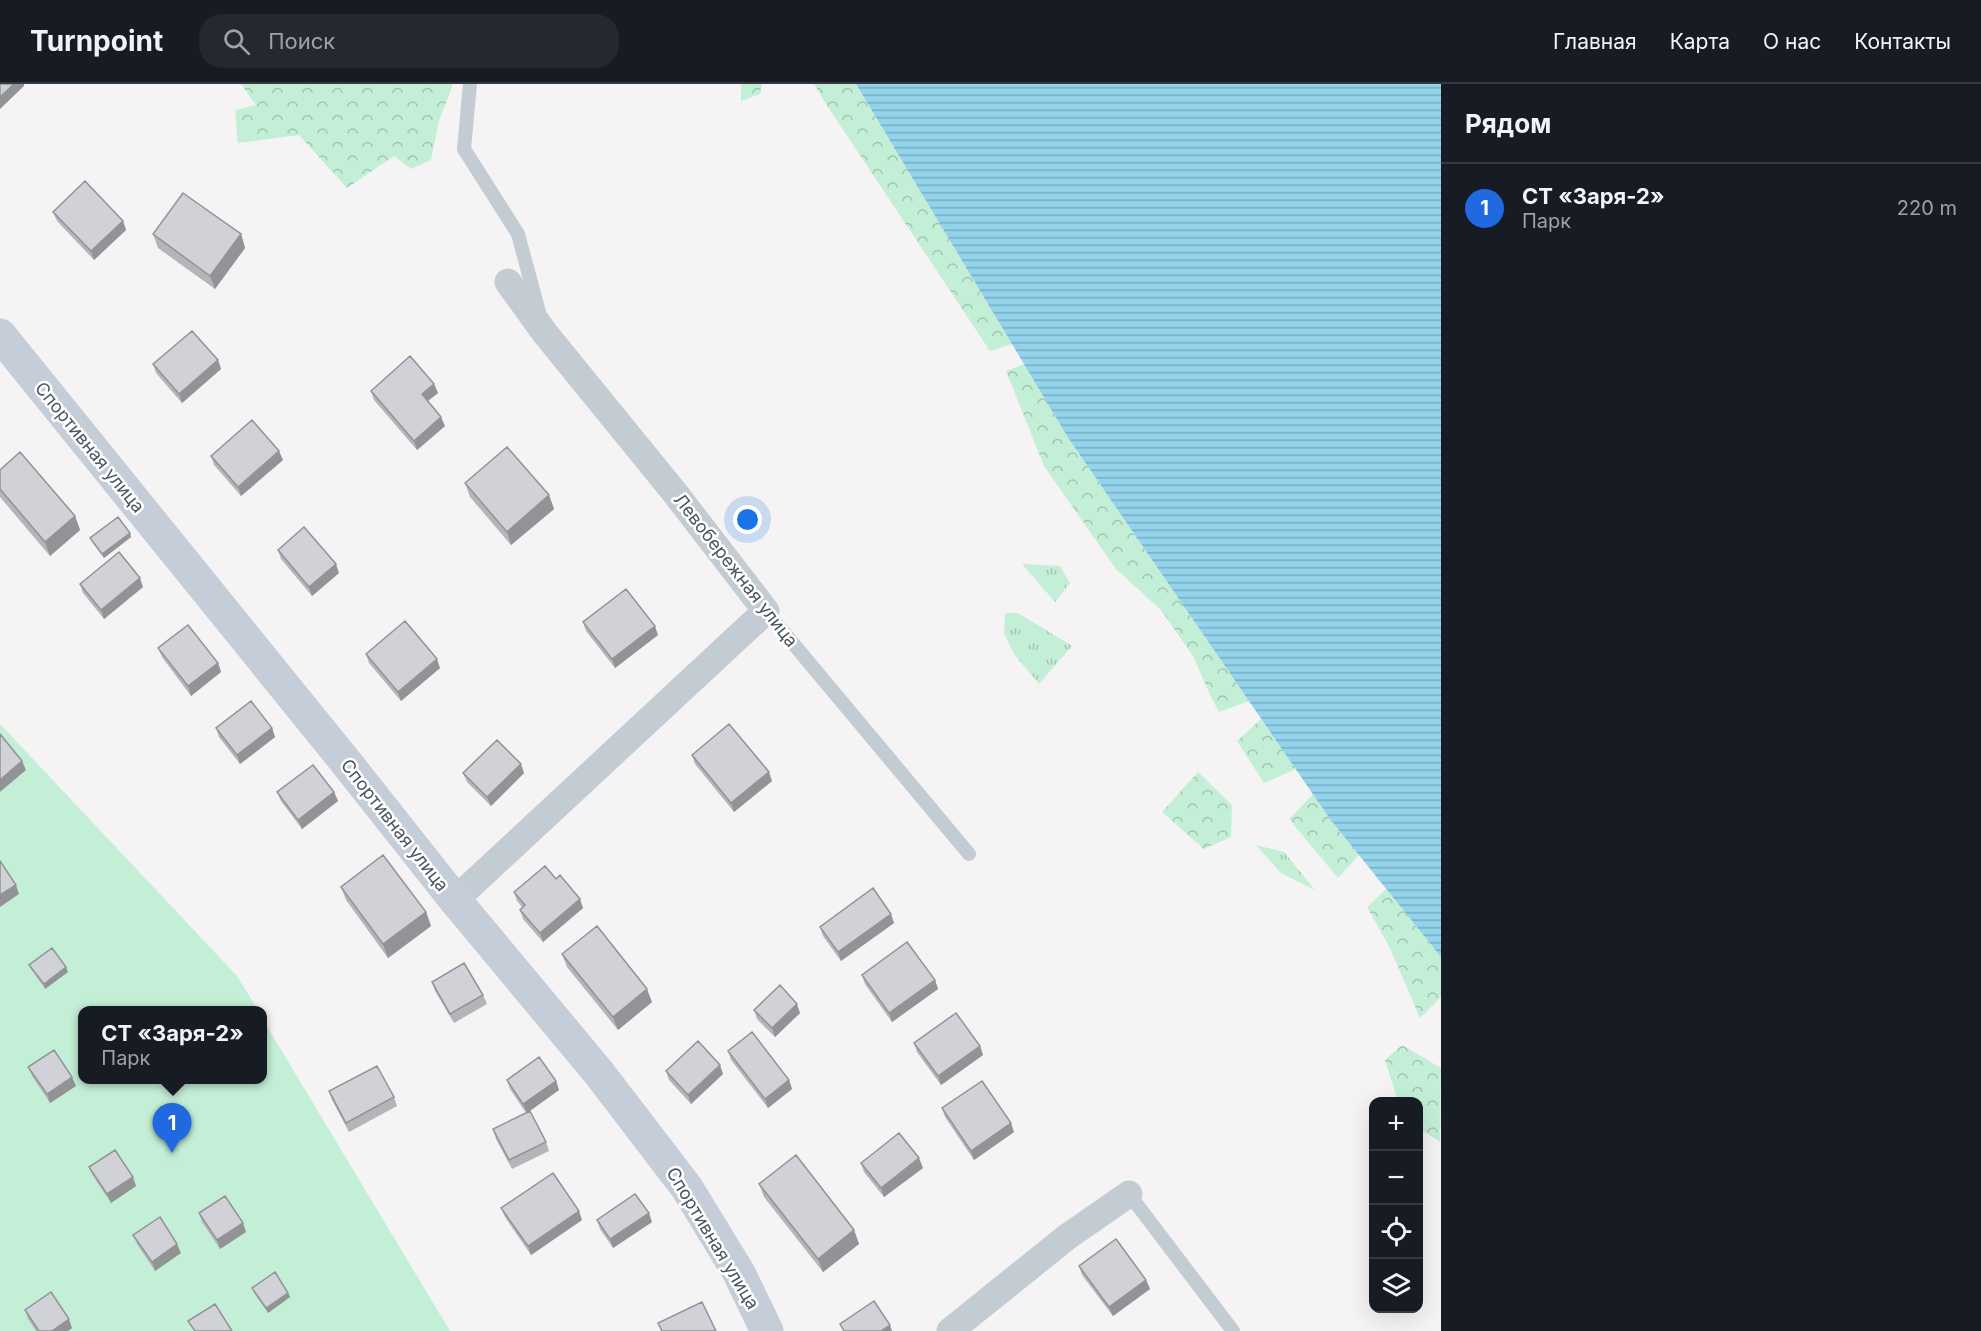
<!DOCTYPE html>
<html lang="ru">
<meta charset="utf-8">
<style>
:root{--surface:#171b24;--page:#242831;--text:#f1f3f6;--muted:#9ea1a6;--line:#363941;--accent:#2069e1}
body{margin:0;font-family:Inter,sans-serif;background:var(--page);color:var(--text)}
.controls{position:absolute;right:18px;bottom:18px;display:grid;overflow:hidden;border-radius:12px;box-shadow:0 6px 24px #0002}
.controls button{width:54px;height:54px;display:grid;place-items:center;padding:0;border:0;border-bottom:2px solid var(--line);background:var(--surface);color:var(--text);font:30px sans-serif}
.you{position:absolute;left:748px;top:436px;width:21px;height:21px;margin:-15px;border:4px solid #fff;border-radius:50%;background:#1a73e8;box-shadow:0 0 0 9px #1a73e833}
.badge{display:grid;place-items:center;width:39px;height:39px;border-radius:50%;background:var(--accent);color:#fff;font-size:20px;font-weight:700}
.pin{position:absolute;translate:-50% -50px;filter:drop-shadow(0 2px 3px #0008)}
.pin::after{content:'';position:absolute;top:32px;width:21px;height:18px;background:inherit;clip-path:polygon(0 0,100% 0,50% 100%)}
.popup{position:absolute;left:78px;top:922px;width:189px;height:78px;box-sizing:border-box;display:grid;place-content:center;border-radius:12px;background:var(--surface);filter:drop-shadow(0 2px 4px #0005);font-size:20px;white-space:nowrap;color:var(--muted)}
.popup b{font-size:22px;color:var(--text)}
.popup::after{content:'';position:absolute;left:50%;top:100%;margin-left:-12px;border:12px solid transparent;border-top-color:var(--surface)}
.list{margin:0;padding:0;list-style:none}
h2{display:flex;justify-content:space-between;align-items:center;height:78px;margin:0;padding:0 24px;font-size:26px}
h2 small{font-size:20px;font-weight:400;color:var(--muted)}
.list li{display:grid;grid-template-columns:39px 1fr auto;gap:18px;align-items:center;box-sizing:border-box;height:90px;padding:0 24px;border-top:2px solid var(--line)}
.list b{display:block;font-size:22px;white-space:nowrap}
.list p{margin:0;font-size:20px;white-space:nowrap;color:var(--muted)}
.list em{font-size:20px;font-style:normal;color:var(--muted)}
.icon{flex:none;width:33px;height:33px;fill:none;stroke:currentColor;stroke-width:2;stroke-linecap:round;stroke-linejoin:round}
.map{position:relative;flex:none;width:1441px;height:1247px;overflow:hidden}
header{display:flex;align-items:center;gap:36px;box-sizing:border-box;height:84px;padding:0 30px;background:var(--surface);border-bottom:2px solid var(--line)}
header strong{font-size:28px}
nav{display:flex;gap:33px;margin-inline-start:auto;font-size:21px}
.search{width:420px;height:54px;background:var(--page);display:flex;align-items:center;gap:15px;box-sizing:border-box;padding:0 21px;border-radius:24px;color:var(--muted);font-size:22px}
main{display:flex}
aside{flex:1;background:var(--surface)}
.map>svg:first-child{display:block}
.grass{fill:url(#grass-tufts)}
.forest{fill:url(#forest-crowns)}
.garden{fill:#c4efd7}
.water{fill:url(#water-rules)}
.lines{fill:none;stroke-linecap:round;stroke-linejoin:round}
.lane{stroke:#c4ccd3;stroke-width:14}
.street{stroke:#c4ccd3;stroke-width:27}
.secondary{stroke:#c4cdd8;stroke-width:33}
.wall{fill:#b3b5b9}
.shaded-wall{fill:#929396}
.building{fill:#d0d2d7;stroke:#929396;stroke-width:1.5}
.labels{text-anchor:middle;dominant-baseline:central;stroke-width:5;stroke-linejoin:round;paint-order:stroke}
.street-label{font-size:18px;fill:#4b5560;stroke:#fff}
</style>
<header>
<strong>Turnpoint</strong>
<div class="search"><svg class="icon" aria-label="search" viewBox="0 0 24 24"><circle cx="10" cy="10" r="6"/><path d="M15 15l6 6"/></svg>Поиск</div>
<nav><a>Главная</a><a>Карта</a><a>О нас</a><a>Контакты</a></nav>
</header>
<main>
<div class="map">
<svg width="1441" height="1247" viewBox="0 0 1441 1247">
<defs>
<pattern id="grass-tufts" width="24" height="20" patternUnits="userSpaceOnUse" patternTransform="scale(1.5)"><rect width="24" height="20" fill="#c4efd7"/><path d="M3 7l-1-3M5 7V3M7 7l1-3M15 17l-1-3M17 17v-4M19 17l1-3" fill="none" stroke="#a1c4b2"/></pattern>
<pattern id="forest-crowns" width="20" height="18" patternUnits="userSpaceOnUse" patternTransform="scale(1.5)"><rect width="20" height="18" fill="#c4efd7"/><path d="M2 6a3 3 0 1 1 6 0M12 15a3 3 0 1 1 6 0" fill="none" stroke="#a1c4b2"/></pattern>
<pattern id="water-rules" width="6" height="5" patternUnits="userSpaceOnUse" patternTransform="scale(1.5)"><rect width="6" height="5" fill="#93d3eb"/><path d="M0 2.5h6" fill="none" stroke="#7aaec2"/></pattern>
</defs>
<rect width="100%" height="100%" fill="#f5f3f3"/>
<path class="grass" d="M1022,480L1060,482L1070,499L1055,518Z
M1005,529H1018L1072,562L1039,600L1014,570L1004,549Z
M1256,761L1284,768L1315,806L1281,789Z"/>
<path class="forest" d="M241,0H453L439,37L431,76L411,85L394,72L347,104L299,51L238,59L235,26L256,21Z
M741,0H762L760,10L741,17Z
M814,0H856L1012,260L990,267L826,20Z
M1025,280L1069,355L1249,617L1219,628L1211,613L1193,572L1161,526L1116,485L1044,382L1006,287Z
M1261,635L1296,685L1264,699L1237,657Z
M1198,688L1232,721L1231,753L1204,765L1162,728Z
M1313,710L1330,735L1359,771L1338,794L1289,735Z
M1386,805L1441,873V913L1420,934L1390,864L1367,823Z
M1402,961L1441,984L1440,1058L1419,1044L1418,1018L1398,1017L1385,976Z"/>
<path class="garden" d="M0,640L237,892L258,926H82V996H262V934L450,1247H0Z"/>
<path class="water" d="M856,0H1441V873L1330,735L1069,355Z"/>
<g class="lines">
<path class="lane" d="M470,0L464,65L518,150L539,228
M766,527L969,770
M1129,1110L1233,1247"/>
<path class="street" d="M455,816L766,527L675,409L544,248L508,198
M950,1247L1067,1153L1129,1110"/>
<path class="secondary" d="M0,251L349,682L455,816L599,989L687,1104L739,1189L767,1247"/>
</g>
<path class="wall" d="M53,128L123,137L126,146L94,176L57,137Z
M153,150H241L245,164L215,205L158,164Z
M218,276L221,285L182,319L156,289L153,280Z
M434,300L438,309L428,317L445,342L417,366L374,316L371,307Z
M211,372L283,376L241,412L214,381Z
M0,386L75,432L80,446L50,472L0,413Z
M465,399L549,411L554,425L511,461L470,413Z
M131,453L104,474L92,458L90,454Z
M278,466L339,489L312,512L281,475Z
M80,500L143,503L104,535L83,509Z
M583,538L658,551L615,584L586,547Z
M158,564L218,579L221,588L191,612L162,573Z
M366,570L440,584L401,617L369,579Z
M216,644H272L275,653L240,680L219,653Z
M692,671L772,697L734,728L695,680Z
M463,689H524L491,722L467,698Z
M277,708H334L338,717L302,745L281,717Z
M556,795L583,824L543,858L523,835L520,826L522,823L517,817L514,808Z
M341,803L426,828L431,842L388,874L346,816Z
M894,839L841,877L823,852L820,843Z
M562,870L652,918L618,946L567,883Z
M29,881L68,888L45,905L31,885Z
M862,891L935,896L938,905L892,938L865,900Z
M432,898L483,911L487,920L454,939L435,907Z
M754,926L800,929L775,953L757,935Z
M914,959L980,962L983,971L941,1001L917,968Z
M728,967L789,996L792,1005L768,1024L731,976Z
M28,983L76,1002L50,1019L32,992Z
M666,987L723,990L691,1020L669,996Z
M507,996L556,997L559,1006L528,1028L546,1058L549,1067L512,1085L496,1055L493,1045L526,1029L510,1005Z
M329,1007L394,1013L397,1022L349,1048L332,1016Z
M942,1024L1014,1048L974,1076L945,1033Z
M861,1079L923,1084L884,1113L864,1088Z
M89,1083L136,1102L111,1119L93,1092Z
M759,1100L854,1146L859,1160L823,1188L764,1113Z
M501,1124L582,1136L531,1171L505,1133Z
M199,1129L246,1148L220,1165L202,1138Z
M597,1136L652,1138L613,1164L600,1145Z
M133,1151L181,1169L155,1187L137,1160Z
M1079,1182L1146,1196L1150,1205L1113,1232L1082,1191Z
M252,1204L288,1209L290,1213L268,1229L254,1209Z
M25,1226L72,1244L68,1247H36L28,1235Z"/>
<path class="shaded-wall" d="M14,0H24V2L0,25V13Z
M123,137L126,146L94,176L91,167Z
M241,150L245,164L215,205L210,192Z
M218,276L221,285L182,319L179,310Z
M434,300L438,309L425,319L422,310Z
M441,333L445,342L417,366L414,357Z
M279,367L283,376L241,412L238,403Z
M549,411L554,425L511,461L507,448Z
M75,432L80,446L50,472L45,458Z
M130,449L131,453L104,474L102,470Z
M336,480L339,489L312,512L309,503Z
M140,494L143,503L104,535L101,526Z
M655,542L658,551L615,584L612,575Z
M437,575L440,584L401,617L398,608Z
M218,579L221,588L191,612L188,602Z
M272,644L275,653L240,680L237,671Z
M22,677L26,686L0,708V696Z
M521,680L524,689L491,722L487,713Z
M769,688L772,697L734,728L731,719Z
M334,708L338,717L302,745L298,736Z
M16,801L19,810L0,823V811Z
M580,815L583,824L543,858L540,849Z
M426,828L431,842L388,874L383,860Z
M891,830L894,839L841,877L838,868Z
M66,883L68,888L45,905L44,900Z
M935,896L938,905L892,938L889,929Z
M647,905L652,918L618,946L613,933Z
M797,920L800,929L775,953L772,944Z
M980,962L983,971L941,1001L938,992Z
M720,981L723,990L691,1020L688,1011Z
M72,993L76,1002L50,1019L47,1010Z
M789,996L792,1005L768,1024L765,1015Z
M556,997L559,1006L527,1029L523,1020Z
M1011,1039L1014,1048L974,1076L971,1067Z
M919,1074L923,1084L884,1113L881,1104Z
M133,1093L136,1102L111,1119L107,1110Z
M579,1127L582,1136L531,1171L528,1162Z
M649,1129L652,1138L613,1164L610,1155Z
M243,1139L246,1148L220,1165L217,1156Z
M854,1146L859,1160L823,1188L818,1175Z
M177,1160L181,1169L155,1187L152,1178Z
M1146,1196L1150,1205L1113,1232L1109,1223Z
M288,1209L290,1213L268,1229L266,1224Z
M69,1235L72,1244L68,1247H52Z
M890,1241L892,1247H881Z"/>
<path class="building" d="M0,0H14L0,13Z
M85,97L123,137L91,167L53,128Z
M183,109L241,150L210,192L153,150Z
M192,247L218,276L179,310L153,280Z
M410,272L434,300L422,310L441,333L414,357L371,307Z
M252,336L279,367L238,403L211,372Z
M507,363L549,411L507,448L465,399Z
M20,368L75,432L45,458L0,405V386Z
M118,433L130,449L102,470L90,454Z
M304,443L336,480L309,503L278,466Z
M119,468L140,494L101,526L80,500Z
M626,505L655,542L612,575L583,538Z
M405,537L437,575L398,608L366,570Z
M188,541L218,579L188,602L158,564Z
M251,617L272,644L237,671L216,644Z
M729,640L769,688L731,719L692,671Z
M0,650L22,677L0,696Z
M497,656L521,680L487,713L463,689Z
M313,681L334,708L298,736L277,708Z
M383,771L426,828L383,860L341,803Z
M0,777L16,801L0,811Z
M545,782L556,795L560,791L580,815L540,849L520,826L525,821L514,808Z
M873,804L891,830L838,868L820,843Z
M597,842L647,905L613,933L562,870Z
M907,858L935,896L889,929L862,891Z
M52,864L66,883L44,900L29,881Z
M464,879L483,911L450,930L432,898Z
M780,901L797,920L772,944L754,926Z
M956,929L980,962L938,992L914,959Z
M752,948L789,996L765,1015L728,967Z
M698,957L720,981L688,1011L666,987Z
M54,966L72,993L47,1010L28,983Z
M539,973L556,997L523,1020L507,996Z
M377,982L394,1013L346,1039L329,1007Z
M982,997L1011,1039L971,1067L942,1024Z
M530,1027L546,1058L509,1076L493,1045Z
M899,1049L919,1074L881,1104L861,1079Z
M115,1066L133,1093L107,1110L89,1083Z
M796,1071L854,1146L818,1175L759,1100Z
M553,1089L579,1127L528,1162L501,1124Z
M635,1110L649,1129L610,1155L597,1136Z
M225,1112L243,1139L217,1156L199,1129Z
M160,1133L177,1160L152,1178L133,1151Z
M1116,1155L1146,1196L1109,1223L1079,1182Z
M275,1188L288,1209L266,1224L252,1204Z
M51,1208L69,1235L52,1247H39L25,1226Z
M874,1217L890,1241L881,1247H844L840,1240Z
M702,1218L716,1247H662L658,1239Z
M215,1220L232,1247H195L188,1237Z"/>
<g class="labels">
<g class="street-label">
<text transform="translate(90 363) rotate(51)">Спортивная улица</text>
<text transform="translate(736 486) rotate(52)">Левобережная улица</text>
<text transform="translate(395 741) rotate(52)">Спортивная улица</text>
<text transform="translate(713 1154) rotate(59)">Спортивная улица</text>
</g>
</g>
</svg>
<div class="controls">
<button>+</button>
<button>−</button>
<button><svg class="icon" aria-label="locate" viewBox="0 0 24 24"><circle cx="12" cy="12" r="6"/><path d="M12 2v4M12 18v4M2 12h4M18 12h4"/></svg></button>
<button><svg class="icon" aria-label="layers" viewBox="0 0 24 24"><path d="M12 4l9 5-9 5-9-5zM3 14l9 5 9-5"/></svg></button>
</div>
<div class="you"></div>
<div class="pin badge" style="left:172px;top:1069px">1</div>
<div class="popup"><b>СТ «Заря-2»</b>Парк</div>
</div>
<aside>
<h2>Рядом<small></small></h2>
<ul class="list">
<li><span class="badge">1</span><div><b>СТ «Заря-2»</b><p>Парк</p></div><em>220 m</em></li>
</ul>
</aside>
</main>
